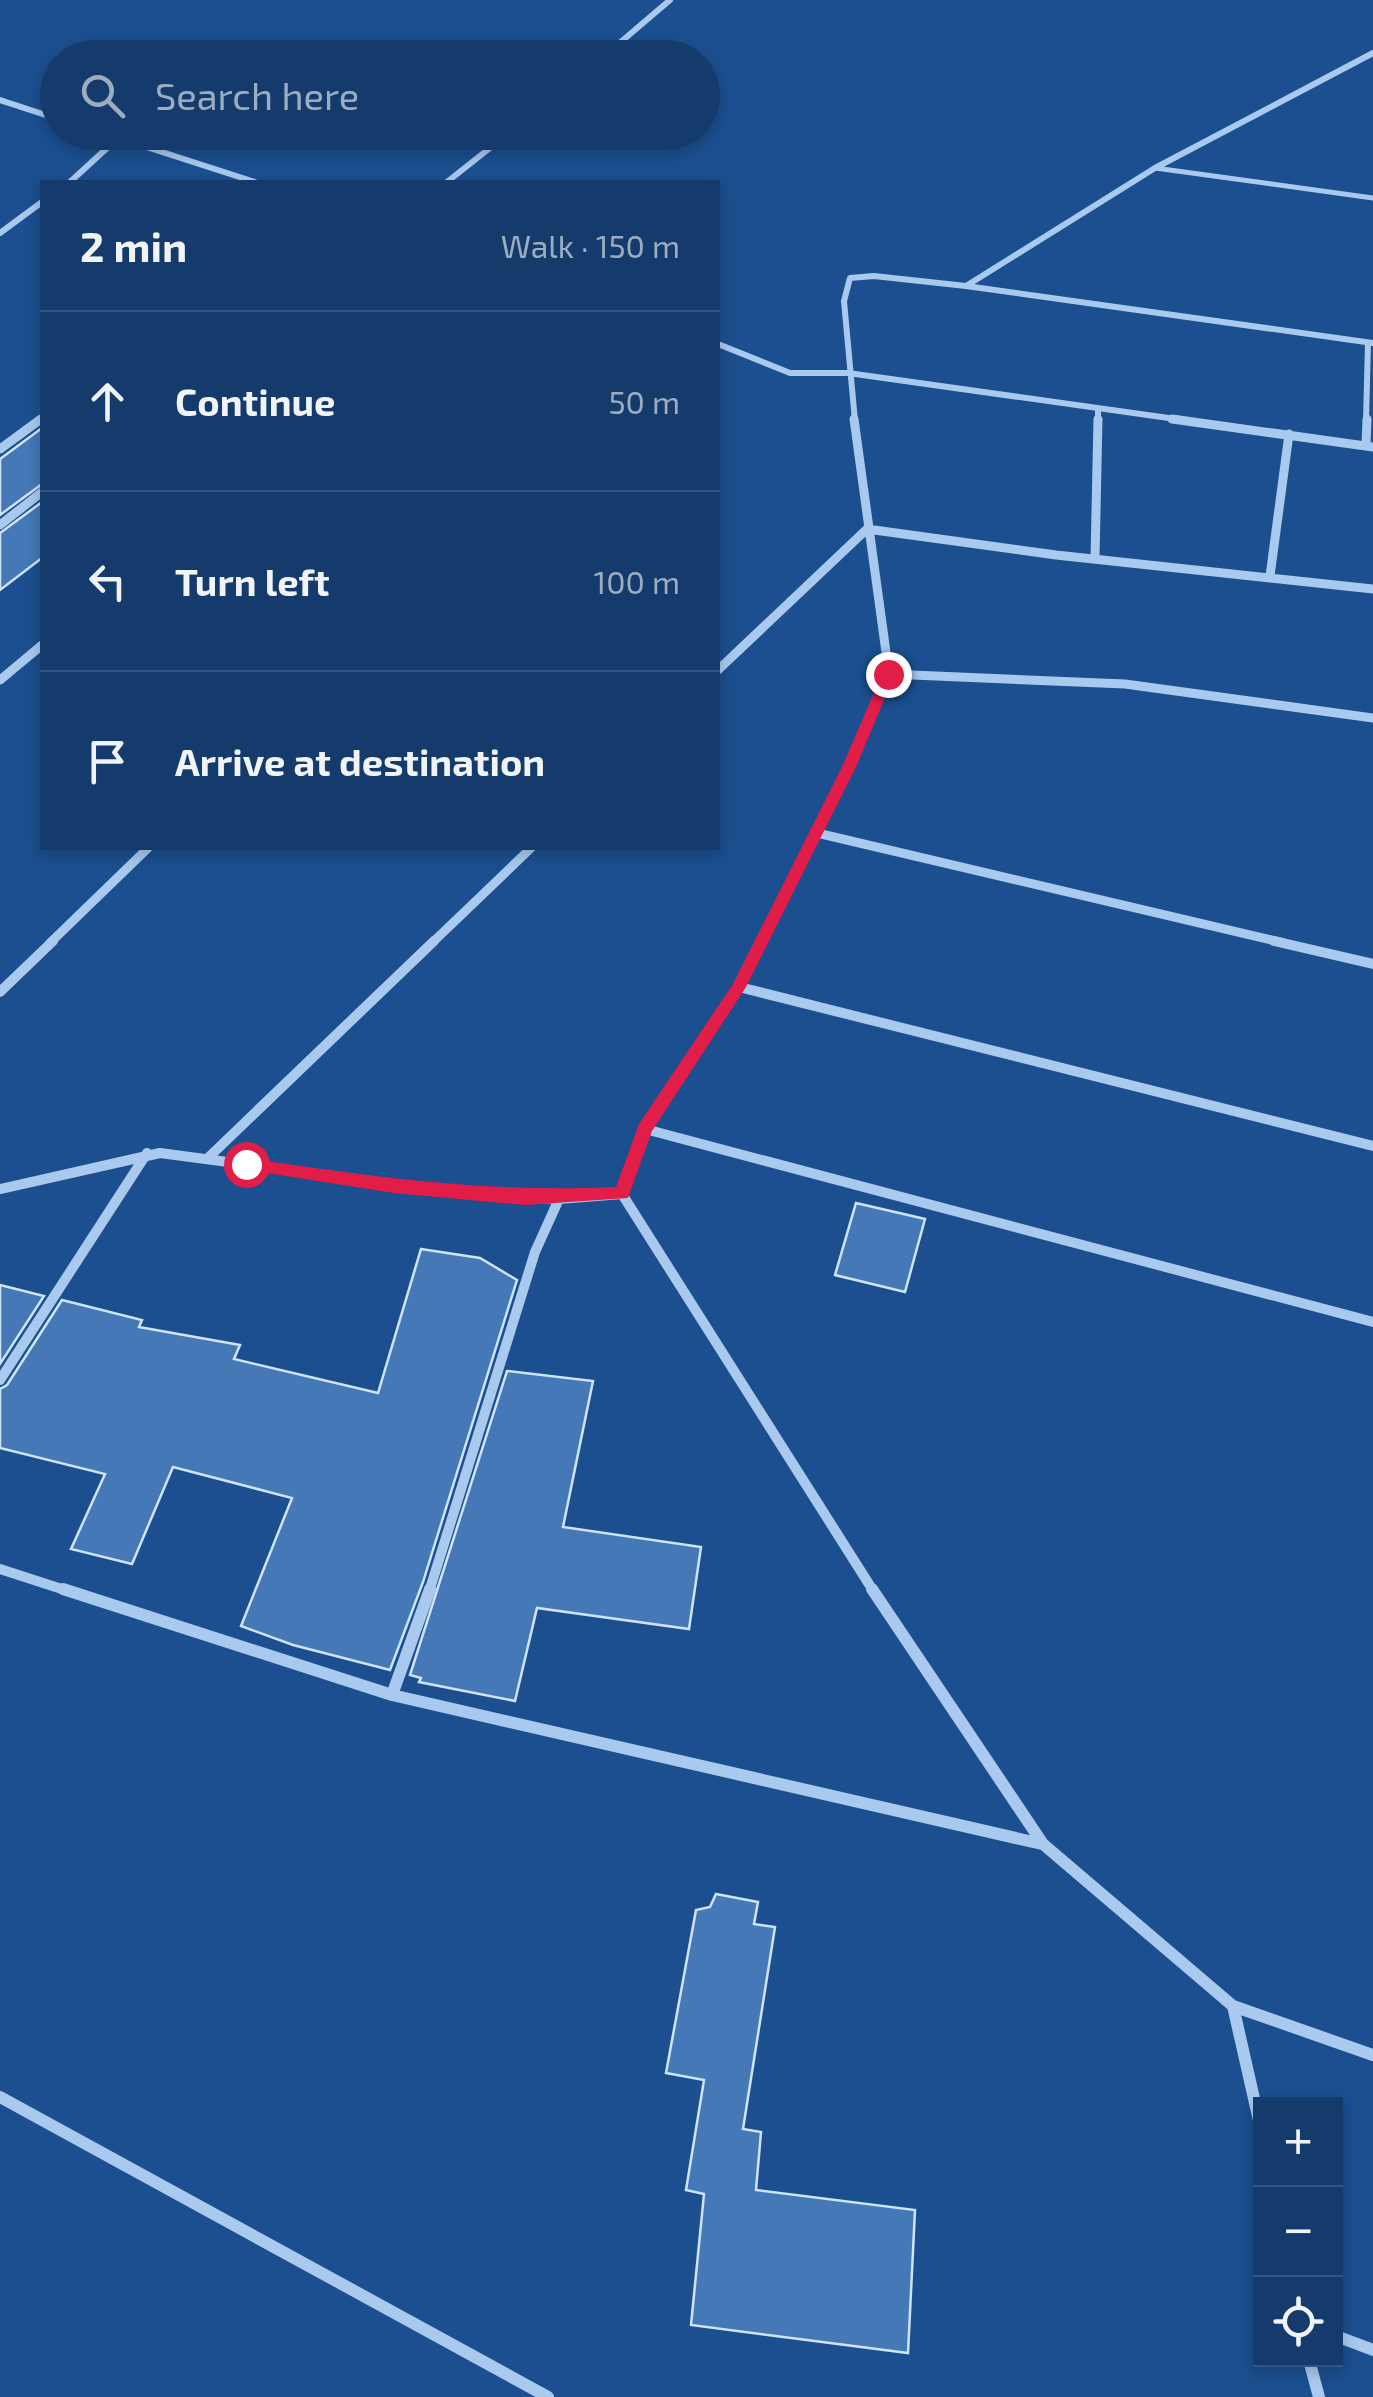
<!DOCTYPE html>
<meta charset="utf-8">
<style>
:root{--surface:#143b6b;--page:#214673;--text:#f1f3f6;--muted:#9dadc1;--line:#33557e}
body{margin:0;font-family:"Exo 2",sans-serif;background:var(--page);color:var(--text)}
.controls{position:absolute;right:30px;bottom:30px;display:grid;overflow:hidden;border-radius:0px;box-shadow:0 5px 15px #0003}
.controls button{width:90px;height:90px;display:grid;place-items:center;padding:0;border:0;border-bottom:2px solid var(--line);background:var(--surface);color:var(--text);font:50px sans-serif}
.stop{position:absolute;width:30px;height:30px;margin:-22px;border:8px solid #e11d48;border-radius:50%;background:#fff}
.stop.end{background:#e11d48;border-color:#fff;box-shadow:0 2px 10px #0008}
.list{margin:0;padding:0;list-style:none}
h2{display:flex;justify-content:space-between;align-items:center;height:130px;margin:0;padding:0 40px;font-size:42px}
h2 small{font-size:32px;font-weight:400;color:var(--muted)}
.list li{display:grid;grid-template-columns:65px 1fr auto;gap:30px;align-items:center;box-sizing:border-box;height:180px;padding:0 40px;border-top:2px solid var(--line)}
.list b{display:block;font-size:38px;white-space:nowrap}
.list em{font-size:32px;font-style:normal;color:var(--muted)}
.icon{flex:none;width:55px;height:55px;fill:none;stroke:currentColor;stroke-width:2;stroke-linecap:round;stroke-linejoin:round}
.map{position:relative;flex:none;width:1373px;height:2397px;overflow:hidden}
.search{position:absolute;background:var(--surface);box-shadow:0 5px 15px #0003;left:40px;top:40px;width:680px;height:110px;display:flex;align-items:center;gap:25px;box-sizing:border-box;padding:0 35px;border-radius:55px;color:var(--muted);font-size:38px}
.panel{position:absolute;background:var(--surface);box-shadow:0 5px 15px #0003;left:40px;top:180px;width:680px;height:670px;border-radius:0px}
.map>svg:first-child{display:block}
.building{fill:#4478b7;stroke:#cfe3fa;stroke-width:2.5}
.lines{fill:none;stroke-linecap:round;stroke-linejoin:round}
.service{stroke:#a9c9ee;stroke-width:5}
.minor-far3{stroke:#a9c9ee;stroke-width:6}
.minor-far2{stroke:#a9c9ee;stroke-width:9}
.minor-far1{stroke:#a9c9ee;stroke-width:10}
.minor{stroke:#a9c9ee;stroke-width:12}
.route{fill:#e11d48}
</style>
<div class="map">
<svg width="1373" height="2397" viewBox="0 0 1373 2397">
<rect width="100%" height="100%" fill="#1b4f8f"/>
<path class="building" d="M42,428V484L0,515V459Z
M42,502V558L0,590V533Z
M856,1203L925,1219L905,1292L835,1275Z
M421,1249L480,1258L517,1280L423,1582L390,1670L293,1645L241,1626L292,1498L173,1467L132,1564L71,1549L105,1474L0,1448V1389L7,1385L62,1300L142,1320L139,1327L240,1345L234,1359L378,1393Z
M0,1285L44,1296L0,1364Z
M507,1371L593,1381L563,1527L701,1547L689,1629L537,1608L515,1701L419,1682L421,1678L410,1675Z
M716,1894L758,1902L754,1924L775,1927L743,2129L761,2132L756,2190L915,2210L908,2353L691,2325L704,2194L686,2190L704,2080L666,2073L696,1910L710,1907Z"/>
<g class="lines">
<path class="service" d="M1155,168L1373,198"/>
<path class="minor-far3" d="M602,58L670,0
M0,100L58,119
M100,132L255,182
M70,182L118,138
M447,182L510,132
M0,233L42,202
M966,286L1373,343
M718,344L790,373H848L1190,421
M38,421L42,418
M855,421L844,301L850,278L874,276L966,286L1155,168L1373,53
M1098,421V410
M1366,421L1368,343"/>
<path class="minor-far2" d="M1172,419L1373,447
M1366,446L1367,419
M0,449L41,419
M0,525L42,492
M1095,558L1098,419
M1270,576L1289,434
M718,670L867,529L1056,555L1373,589
M889,674L1125,684L1373,718
M0,680L42,645
M817,833L1284,943
M50,943L148,848
M432,943L531,848
M761,943L849,767L889,674L854,419"/>
<path class="minor-far1" d="M1274,941L1373,964
M739,987L1373,1146
M0,992L53,941
M645,1129L1373,1322
M209,1157L434,941
M0,1189L160,1153L468,1194L559,1199L622,1194L645,1129L739,987L762,941
M622,1194L874,1592
M0,1380L147,1153
M0,1569L71,1592
M429,1592L535,1252L559,1199"/>
<path class="minor" d="M63,1589L392,1695L1042,1844
M872,1589L1043,1844L1233,2006L1373,2055
M392,1695L430,1589
M1233,2006L1260,2125
M0,2097L548,2397
M1336,2336L1373,2350
M1309,2360L1319,2397"/>
</g>
<path class="route" d="M888,670L895,674L856,767L746,987L652,1131L628,1198L525,1205L394,1193L241,1169V1160L246,1158C374,1177 486,1193 616,1187L639,1124L733,984L842,767L882,674Z"/>
</svg>
<div class="controls">
<button>+</button>
<button>−</button>
<button><svg class="icon" aria-label="locate" viewBox="0 0 24 24"><circle cx="12" cy="12" r="6"/><path d="M12 2v4M12 18v4M2 12h4M18 12h4"/></svg></button>
</div>
<div class="stop" style="left:246px;top:1164px"></div>
<div class="stop end" style="left:888px;top:674px"></div>
<div class="search"><svg class="icon" aria-label="search" viewBox="0 0 24 24"><circle cx="10" cy="10" r="6"/><path d="M15 15l6 6"/></svg>Search here</div>
<section class="panel">
<h2>2 min<small>Walk · 150 m</small></h2>
<ul class="list">
<li><svg class="icon" aria-label="ahead" viewBox="0 0 24 24"><path d="M12 20V5M6 11l6-6 6 6"/></svg><div><b>Continue</b></div><em>50 m</em></li>
<li><svg class="icon" aria-label="left" viewBox="0 0 24 24"><path d="M17 20v-9H6M10 6l-5 5 5 5"/></svg><div><b>Turn left</b></div><em>100 m</em></li>
<li><svg class="icon" aria-label="arrive" viewBox="0 0 24 24"><path d="M6 21V4h12l-3 4 3 4H6"/></svg><div><b>Arrive at destination</b></div></li>
</ul>
</section>
</div>
